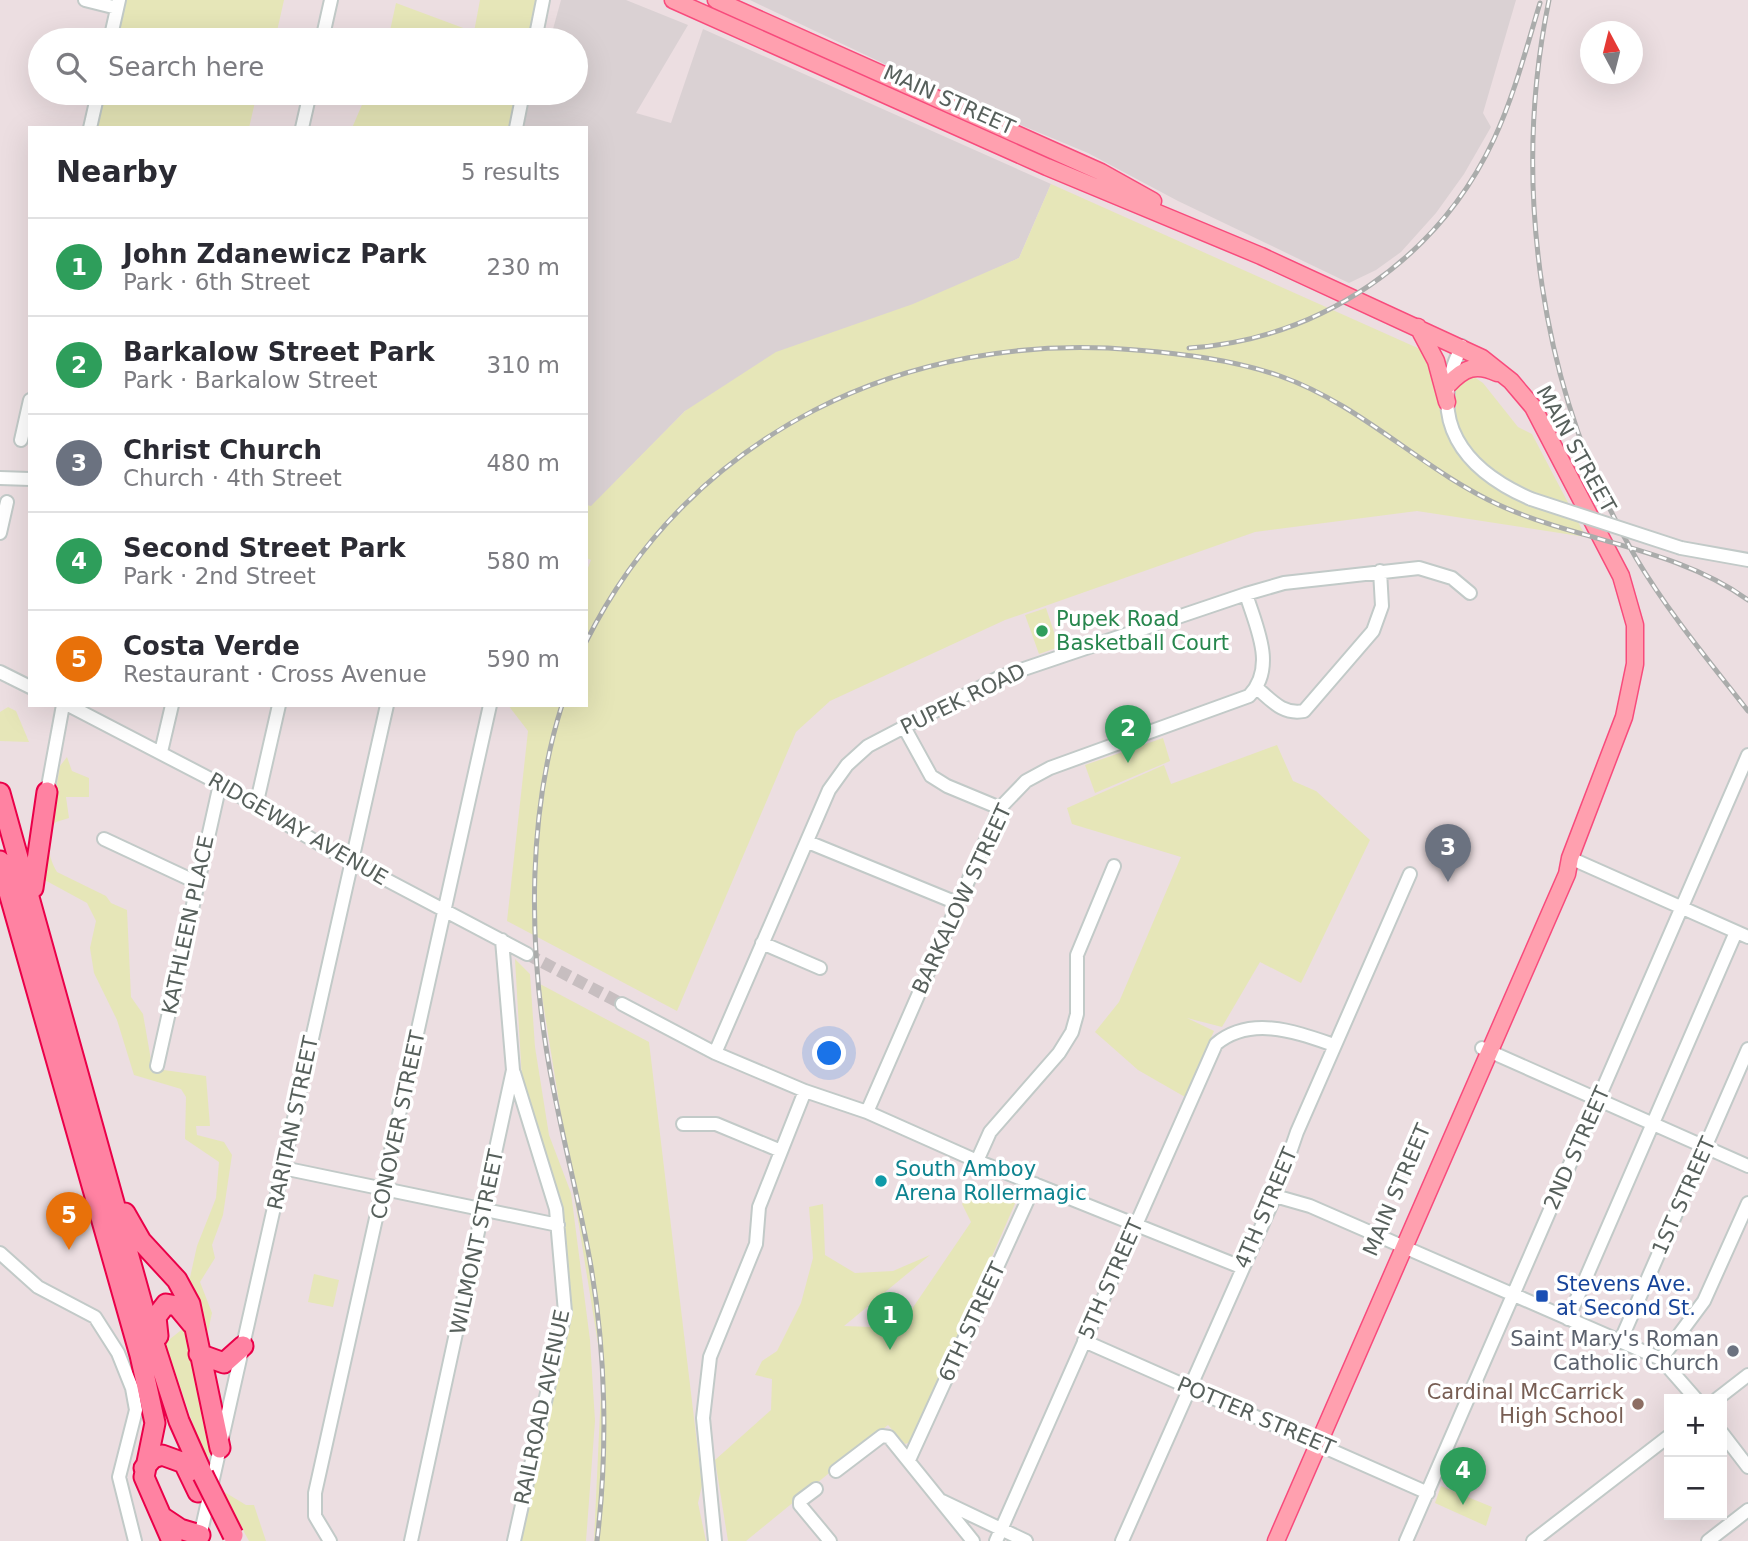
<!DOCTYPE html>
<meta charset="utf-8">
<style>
:root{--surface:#fff;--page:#f7f7f7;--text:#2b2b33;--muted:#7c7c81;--line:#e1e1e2;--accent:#ea580c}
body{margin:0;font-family:"DejaVu Sans",sans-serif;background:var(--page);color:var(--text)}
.controls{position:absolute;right:21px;bottom:21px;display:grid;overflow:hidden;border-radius:0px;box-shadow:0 7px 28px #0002}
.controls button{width:63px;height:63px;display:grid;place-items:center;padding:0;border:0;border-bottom:2px solid var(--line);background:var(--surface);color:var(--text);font:35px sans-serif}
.compass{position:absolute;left:1580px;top:21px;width:63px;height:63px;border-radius:50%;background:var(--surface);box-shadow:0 7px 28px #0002;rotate:353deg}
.you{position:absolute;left:830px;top:1054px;width:24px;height:24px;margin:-18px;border:5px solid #fff;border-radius:50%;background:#1a73e8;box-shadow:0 0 0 10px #1a73e833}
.badge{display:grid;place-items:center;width:46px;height:46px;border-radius:50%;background:var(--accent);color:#fff;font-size:23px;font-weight:700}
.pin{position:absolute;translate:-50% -58px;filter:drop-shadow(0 2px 4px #0008)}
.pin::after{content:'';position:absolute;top:37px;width:24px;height:21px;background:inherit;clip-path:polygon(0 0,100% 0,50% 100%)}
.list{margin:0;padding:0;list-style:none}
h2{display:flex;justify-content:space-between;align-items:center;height:91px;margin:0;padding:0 28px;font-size:30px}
h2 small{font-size:23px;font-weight:400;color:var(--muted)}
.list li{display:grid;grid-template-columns:46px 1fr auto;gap:21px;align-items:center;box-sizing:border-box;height:98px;padding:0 28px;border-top:2px solid var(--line)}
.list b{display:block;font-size:26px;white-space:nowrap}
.list p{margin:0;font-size:23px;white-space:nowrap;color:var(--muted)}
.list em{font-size:23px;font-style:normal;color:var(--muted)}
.icon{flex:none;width:38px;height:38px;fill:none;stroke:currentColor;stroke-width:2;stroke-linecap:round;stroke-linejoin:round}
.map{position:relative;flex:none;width:1748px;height:1541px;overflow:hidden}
.search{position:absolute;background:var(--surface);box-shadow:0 7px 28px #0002;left:28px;top:28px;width:560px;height:77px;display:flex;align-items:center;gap:18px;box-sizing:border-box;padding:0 24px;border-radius:38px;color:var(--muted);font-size:26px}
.panel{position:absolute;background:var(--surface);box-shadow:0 7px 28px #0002;left:28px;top:126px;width:560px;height:581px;border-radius:0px}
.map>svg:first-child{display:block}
.industrial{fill:#dad1d3}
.green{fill:#e6e6b8}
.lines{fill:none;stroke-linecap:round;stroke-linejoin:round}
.minor-tunnel{stroke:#c7bec0;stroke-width:12;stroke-dasharray:12 6;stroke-linecap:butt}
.minor-casing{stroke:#c2cac8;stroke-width:16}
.major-casing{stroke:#f84b7c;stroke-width:19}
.highway-casing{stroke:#ea0049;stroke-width:23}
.minor{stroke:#fff;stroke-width:12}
.major{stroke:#ffa0af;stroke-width:16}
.highway{stroke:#ff82a2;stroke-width:19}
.rail-casing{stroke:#aaacab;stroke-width:5}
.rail{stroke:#fff;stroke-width:2.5;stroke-dasharray:8;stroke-linecap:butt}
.minor-bridge-casing{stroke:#c2cac8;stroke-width:16;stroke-linecap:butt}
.highway-bridge-casing{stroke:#ea0049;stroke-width:23;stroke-linecap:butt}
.minor-bridge{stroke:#fff;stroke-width:12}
.highway-bridge{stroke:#ff82a2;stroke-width:19}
.leisure-dot{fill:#2e9e5b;stroke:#fff;stroke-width:2.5}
.culture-dot{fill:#0f9aa8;stroke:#fff;stroke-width:2.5}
.transit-dot{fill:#1a4fb4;stroke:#fff;stroke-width:2.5}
.worship-dot{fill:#6b7280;stroke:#fff;stroke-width:2.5}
.education-dot{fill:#8d6e63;stroke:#fff;stroke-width:2.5}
.labels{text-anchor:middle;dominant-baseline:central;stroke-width:7;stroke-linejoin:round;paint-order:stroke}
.street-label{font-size:21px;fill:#57605c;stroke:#fff}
.leisure-label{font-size:21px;fill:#27864d;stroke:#fff;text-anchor:start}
.culture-label{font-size:21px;fill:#0d838f;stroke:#fff;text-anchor:start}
.transit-label{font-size:21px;fill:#164399;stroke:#fff;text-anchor:start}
.worship-label{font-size:21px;fill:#5b616d;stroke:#fff;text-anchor:end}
.education-label{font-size:21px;fill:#785e54;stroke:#fff;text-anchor:end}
</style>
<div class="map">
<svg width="1748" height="1541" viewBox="0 0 1748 1541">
<rect width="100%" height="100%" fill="#ecdee1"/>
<path class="industrial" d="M561,0H626L688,25L636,113L671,123L703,29L1051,184L1019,258L685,411L591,507L586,505V128H516L524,93H576V40H550Z
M750,0H1516L1483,113L1491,127L1464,174L1436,213L1401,252L1376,270L1349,283L1178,201L1088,153L954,97Z"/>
<path class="green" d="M119,0H284L275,40H110Z
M480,0H543L535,40H388L396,3L474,32Z
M98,93H257L249,128H90Z
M367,93H524L516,128H352Z
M1051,184L1458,366L1483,383L1518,427L1532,434L1586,537L1417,511L1255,532L1005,620L830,701L796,732L677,1011L507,921L528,731L508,705H586V573L591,560L586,558V505L591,506L685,411L776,352L913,304L1019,258Z
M1046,608L1059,647L1039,654L1025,615Z
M8,707L16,711L29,742L0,741V712Z
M1163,738L1170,761L1095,793L1085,765Z
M1277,745L1293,781L1316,791L1370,840L1301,983L1260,962L1222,1027L1187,1018L1214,1031L1185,1097L1138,1070L1095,1032L1119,1002L1181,857L1072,824L1067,808L1164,765L1171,784Z
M67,757L72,771L89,778V797H66L69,818L56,822C44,837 48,857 57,872L106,896L111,903L127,910L131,997L143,1014L151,1060L157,1069L206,1076L210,1126H196L197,1135L224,1142L232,1155L223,1215L212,1245L215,1258L200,1282L212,1313L205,1345L189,1282L197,1246L216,1198L219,1162L185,1139L186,1097L181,1089L134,1075L117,1020L94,973L90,948L96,921L87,903L41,878L60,766Z
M515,959L530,974L535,1047L549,1135L571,1193L590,1340L595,1421L586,1541H521L568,1317V1290L522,1080Z
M540,984L649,1042L702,1485L698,1503L706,1541H594L602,1369Z
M988,1185L1017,1199L911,1442L905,1444L888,1425L746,1541H728L715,1460L771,1410L772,1379L755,1375L762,1361L777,1351L801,1303L813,1258L809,1207L823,1204L825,1255L855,1273L893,1271L930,1255L844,1326L899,1328L971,1222L962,1204L974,1189Z
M314,1274L339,1280L333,1307L308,1302Z
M185,1327L213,1440L209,1458L202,1450L165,1343Z
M1441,1486L1492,1507L1486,1526L1435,1503Z
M221,1490L246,1505H254L266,1541H249Z"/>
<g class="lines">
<path class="minor-tunnel" d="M527,954L622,1004"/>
<g class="minor-casing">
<path id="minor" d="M85,0L117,8
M110,40L119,0
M322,40L331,0
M535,40L543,0
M90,128L98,93
M302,128L310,93
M516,128L523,93
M1462,346C1424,420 1464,470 1531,499
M21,440L30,400
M0,478L30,479
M0,533L7,502
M1681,548L1748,560
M0,672L30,687
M1257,688C1272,701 1283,715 1304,711L1373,631L1382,606L1380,571
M68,705L220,784L328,849L527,954
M904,727L931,776L947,786L1000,808
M161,752L172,705
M47,792L63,705
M256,806L279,705
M104,839L196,882
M808,842L957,903
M1570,858L1748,937
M762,943L820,968
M622,1004L715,1053L805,1091L867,1112L977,1161L1241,1267
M1482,1048L1748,1166
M715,1053L829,790L847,765L868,746L1000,677L1246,594L1284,583L1419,568L1452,578L1470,593
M157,1066L220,784
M867,1112L1000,808L1026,781L1050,768L1249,696C1277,667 1256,627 1246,594
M683,1124H716L781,1151
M977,1161L990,1132L1059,1053L1072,1032L1077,1014V955L1114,866
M283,1168L558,1225
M1275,1196L1310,1206L1661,1359L1696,1399
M0,1253L38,1287L95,1317L118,1353L132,1388L136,1410L119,1477L135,1541
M1568,1319L1736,932
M1084,1341L1428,1493
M1620,1342L1748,1049
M1661,1359L1704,1301L1748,1203
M1717,1399L1748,1375
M1722,1433L1748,1467
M909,1460L1035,1184
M836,1471L882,1436L889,1437L973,1541
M816,1489L800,1501V1505L830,1541
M942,1501L1026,1541
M199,1541L387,705
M330,1541L315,1516V1493L490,705
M411,1541L513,1070L502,940
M514,1541L565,1312L556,1209L514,1073
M715,1541L703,1418L710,1357L756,1244L759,1207L805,1091
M996,1541L1216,1044C1251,1015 1296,1032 1334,1045
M1122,1541L1275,1196L1297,1132L1410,874
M1406,1541L1748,755
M1533,1541L1669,1436
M1708,1541L1748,1510"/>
</g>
<g class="major-casing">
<path id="major" d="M673,0L1047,167L1261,256L1482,358L1511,381L1533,407L1621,576L1635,625V664L1624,717L1570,858L1567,874L1276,1541
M716,0L1101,172L1153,201
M1418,327L1436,361L1447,402
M1449,384C1464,368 1476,363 1497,373"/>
</g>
<g class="highway-casing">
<path id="highway" d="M0,793L148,1325L179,1421L203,1475
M0,861L140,1355L155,1423L144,1477L172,1541
M33,888L47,792
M125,1213L141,1241L177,1280L190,1304L220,1448
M158,1336L156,1317L166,1304L177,1306L192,1324
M199,1354L224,1363L243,1346
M184,1463L198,1492
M144,1468L153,1458L162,1455L184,1463
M162,1517L180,1529L200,1535"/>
</g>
<use href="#minor" class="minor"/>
<use href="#major" class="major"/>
<use href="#highway" class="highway"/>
<g class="rail-casing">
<path id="rail" d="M1549,0C1511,185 1540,394 1636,558C1668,612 1709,661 1748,711
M1189,348C1321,339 1438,259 1494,139C1514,96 1526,49 1540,3
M586,642C690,433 908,330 1136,350C1185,354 1234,360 1280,376C1362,405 1421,469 1499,505C1580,542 1675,547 1748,600
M562,705C528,812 529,937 546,1047C557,1119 577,1189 590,1261C606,1351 608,1450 597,1541"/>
</g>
<use href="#rail" class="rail"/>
<g class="minor-bridge-casing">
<path id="minor-bridge" d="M1531,499L1681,548"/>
</g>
<g class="highway-bridge-casing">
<path id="highway-bridge" d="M203,1475L233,1535"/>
</g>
<use href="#minor-bridge" class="minor-bridge"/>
<use href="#highway-bridge" class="highway-bridge"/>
</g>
<circle class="leisure-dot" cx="1042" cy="631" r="7"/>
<circle class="culture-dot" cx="881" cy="1181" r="7"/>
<rect class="transit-dot" x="1535" y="1289" width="14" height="14" rx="3.5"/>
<circle class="worship-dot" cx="1733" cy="1351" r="7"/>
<circle class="education-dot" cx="1638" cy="1404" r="7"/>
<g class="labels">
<g class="street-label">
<text transform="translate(949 100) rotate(24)">MAIN STREET</text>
<text transform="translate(1576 449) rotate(61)">MAIN STREET</text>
<text transform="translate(963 699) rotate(-26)">PUPEK ROAD</text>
<text transform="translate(298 829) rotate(30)">RIDGEWAY AVENUE</text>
<text transform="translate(962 899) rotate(-65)">BARKALOW STREET</text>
<text transform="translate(188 925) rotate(-78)">KATHLEEN PLACE</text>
<text transform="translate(293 1123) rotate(-78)">RARITAN STREET</text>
<text transform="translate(398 1125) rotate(-78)">CONOVER STREET</text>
<text transform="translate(1577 1148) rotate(-66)">2ND STREET</text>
<text transform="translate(1397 1190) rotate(-67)">MAIN STREET</text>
<text transform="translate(1684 1196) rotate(-66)">1ST STREET</text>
<text transform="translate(1266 1208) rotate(-67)">4TH STREET</text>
<text transform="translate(477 1242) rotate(-78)">WILMONT STREET</text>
<text transform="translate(1111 1279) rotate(-66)">5TH STREET</text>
<text transform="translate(972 1322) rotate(-65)">6TH STREET</text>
<text transform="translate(542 1407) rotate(-78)">RAILROAD AVENUE</text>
<text transform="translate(1256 1416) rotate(23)">POTTER STREET</text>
</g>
<g class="leisure-label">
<text x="1056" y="619">Pupek Road<tspan x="1056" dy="24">Basketball Court</tspan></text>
</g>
<g class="culture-label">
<text x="895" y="1169">South Amboy<tspan x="895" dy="24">Arena Rollermagic</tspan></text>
</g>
<g class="transit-label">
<text x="1556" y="1284">Stevens Ave.<tspan x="1556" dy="24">at Second St.</tspan></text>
</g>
<g class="worship-label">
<text x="1719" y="1339">Saint Mary's Roman<tspan x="1719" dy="24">Catholic Church</tspan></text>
</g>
<g class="education-label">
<text x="1624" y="1392">Cardinal McCarrick<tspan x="1624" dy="24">High School</tspan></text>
</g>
</g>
</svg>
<div class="controls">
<button>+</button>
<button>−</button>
</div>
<svg class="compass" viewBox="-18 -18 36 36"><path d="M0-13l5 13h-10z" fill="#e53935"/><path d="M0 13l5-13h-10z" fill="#7c7c81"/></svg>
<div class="you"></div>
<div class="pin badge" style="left:890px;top:1350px;background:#2e9e5b">1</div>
<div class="pin badge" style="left:1128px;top:763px;background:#2e9e5b">2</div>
<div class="pin badge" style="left:1448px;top:882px;background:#6b7280">3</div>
<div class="pin badge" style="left:1463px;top:1505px;background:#2e9e5b">4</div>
<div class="pin badge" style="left:69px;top:1250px;background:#e8710a">5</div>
<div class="search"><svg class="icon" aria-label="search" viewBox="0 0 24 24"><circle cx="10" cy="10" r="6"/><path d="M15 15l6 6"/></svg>Search here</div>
<section class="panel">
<h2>Nearby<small>5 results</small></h2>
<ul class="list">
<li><span class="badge" style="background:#2e9e5b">1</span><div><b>John Zdanewicz Park</b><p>Park · 6th Street</p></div><em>230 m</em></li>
<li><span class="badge" style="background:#2e9e5b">2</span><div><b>Barkalow Street Park</b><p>Park · Barkalow Street</p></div><em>310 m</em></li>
<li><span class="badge" style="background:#6b7280">3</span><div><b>Christ Church</b><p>Church · 4th Street</p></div><em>480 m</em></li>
<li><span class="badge" style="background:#2e9e5b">4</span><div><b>Second Street Park</b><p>Park · 2nd Street</p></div><em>580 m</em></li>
<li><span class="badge" style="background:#e8710a">5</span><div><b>Costa Verde</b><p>Restaurant · Cross Avenue</p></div><em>590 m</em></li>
</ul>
</section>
</div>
